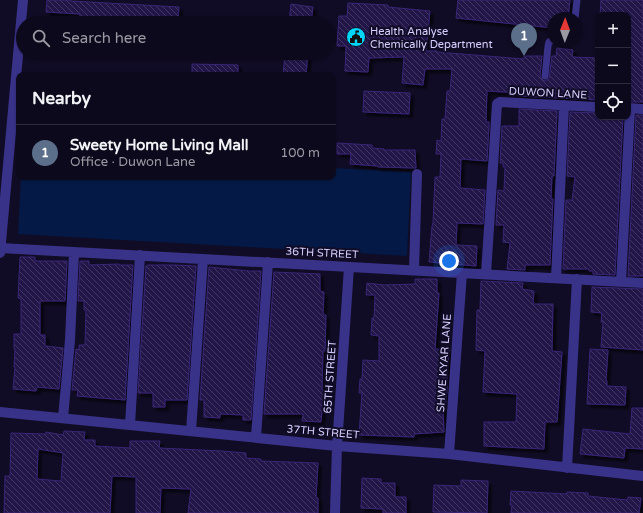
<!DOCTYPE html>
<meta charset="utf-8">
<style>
:root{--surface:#0d091c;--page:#1b1729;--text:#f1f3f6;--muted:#9a9aa3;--line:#2d2a3b;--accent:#8c9099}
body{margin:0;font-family:"Varela Round",sans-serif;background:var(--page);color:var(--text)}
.controls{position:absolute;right:12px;top:12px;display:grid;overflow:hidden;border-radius:8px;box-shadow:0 1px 3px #0004}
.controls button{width:36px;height:36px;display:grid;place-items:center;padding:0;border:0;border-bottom:1px solid var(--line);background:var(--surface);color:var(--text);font:20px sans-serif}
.compass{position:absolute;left:547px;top:12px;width:36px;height:36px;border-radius:50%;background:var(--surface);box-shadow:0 1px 3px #0004;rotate:1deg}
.you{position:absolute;left:449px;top:261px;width:14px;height:14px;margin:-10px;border:3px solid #fff;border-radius:50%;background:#1a73e8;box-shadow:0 0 0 6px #1a73e833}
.badge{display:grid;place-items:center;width:26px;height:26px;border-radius:50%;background:var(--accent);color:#fff;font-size:13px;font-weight:700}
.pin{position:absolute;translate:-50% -33px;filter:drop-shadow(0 1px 2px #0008)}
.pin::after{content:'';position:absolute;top:21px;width:14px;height:12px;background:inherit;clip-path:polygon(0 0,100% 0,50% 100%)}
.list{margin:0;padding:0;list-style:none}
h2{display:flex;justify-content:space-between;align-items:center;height:52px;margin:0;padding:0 16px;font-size:17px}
h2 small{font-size:13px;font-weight:400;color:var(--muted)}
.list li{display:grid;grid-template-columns:26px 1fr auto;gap:12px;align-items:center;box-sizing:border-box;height:56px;padding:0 16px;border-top:1px solid var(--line)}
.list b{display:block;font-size:15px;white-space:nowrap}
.list p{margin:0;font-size:13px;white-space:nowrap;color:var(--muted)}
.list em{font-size:13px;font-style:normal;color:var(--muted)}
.icon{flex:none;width:22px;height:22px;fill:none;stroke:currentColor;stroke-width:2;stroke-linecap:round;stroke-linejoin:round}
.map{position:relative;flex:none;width:643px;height:513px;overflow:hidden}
.search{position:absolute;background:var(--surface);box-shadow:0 1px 3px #0004;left:16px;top:16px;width:320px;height:44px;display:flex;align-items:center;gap:10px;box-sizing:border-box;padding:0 14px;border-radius:22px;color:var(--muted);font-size:15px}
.panel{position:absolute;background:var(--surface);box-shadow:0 1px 3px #0004;left:16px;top:72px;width:320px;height:108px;border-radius:8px}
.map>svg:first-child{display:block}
.water{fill:#041945}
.building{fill:url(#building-back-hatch);stroke:#392576;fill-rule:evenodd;filter:url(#shadow)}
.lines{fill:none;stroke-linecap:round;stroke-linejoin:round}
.service{stroke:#393289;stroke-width:7}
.minor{stroke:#393289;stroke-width:10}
.tertiary{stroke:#393289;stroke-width:10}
.labels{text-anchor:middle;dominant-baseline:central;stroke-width:4;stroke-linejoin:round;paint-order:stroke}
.poi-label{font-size:11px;fill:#d7cfff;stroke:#110c25;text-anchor:start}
.street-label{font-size:11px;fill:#d7cfff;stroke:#110c25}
</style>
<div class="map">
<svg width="643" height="513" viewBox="0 0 643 513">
<defs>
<pattern id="building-back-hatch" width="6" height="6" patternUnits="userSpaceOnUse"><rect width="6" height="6" fill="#221648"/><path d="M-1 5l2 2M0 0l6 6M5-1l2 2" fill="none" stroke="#413763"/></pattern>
<filter id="shadow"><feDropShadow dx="3.5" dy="3.5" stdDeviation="1" flood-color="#0009"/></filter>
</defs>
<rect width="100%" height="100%" fill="#110c25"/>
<path class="water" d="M333,168L411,172L407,256L18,234L21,177H333Z"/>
<path class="building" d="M47,0H71V1L179,7L178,22L143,20V23L79,22L80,14L46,12Z
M458,0H570L568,18H553V28L456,18Z
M601,0H643V102H628V15H600Z
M348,3L388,5V7L430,11L426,51H437V52L524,59V56H542L540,76L541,78L544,81L549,79L552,56H556L557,48L573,50L572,57L598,58V100L520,96V93L487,91L486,122H489V126L487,161L461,159L460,188L485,190L483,224L457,223L456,245L477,246L476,266L429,262L432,226L433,223L435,177H440L441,154H436L437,140L441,141L442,119H445L447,91H450L452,69H425L423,85L402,83L404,57L369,58L368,72L345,71L346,46H337L339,16H347Z
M291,4L313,7L311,23H289Z
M285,53H308L306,75H283Z
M192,64L238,65V75H192Z
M364,91L410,93L409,114L363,112Z
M519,109L557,111L554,176H552L551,199H553L550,265H525V270L507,269L510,243L503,242L504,225H496L498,190L504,191L505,167H503V163H500L502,126H519Z
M570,112L598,113V117H623L615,275L593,274V271H589V269H563L566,200H572L575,177L567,176Z
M636,115H643V276H628Z
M337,143L372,145V148L384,149V150H415L416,168L378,167L377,166L350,164L351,154H337Z
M20,257H35V261H67L65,301H40V335H45V346L63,348L59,389L37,387L36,391L13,389L15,367H14L15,349H14V334H21V299L18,298Z
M80,261H89V265L119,264V265H133L125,400L77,396L78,390H72L76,349L79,350V345H85L86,310H84V301H78Z
M148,265H176L196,266L187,400H165V407H153V393H138L146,266Z
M209,267L249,271H261L251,420H243V415L220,414V418L204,417V400H200Z
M274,272L320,274V291L324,292L323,315H326L325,351H323L322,390L324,391L321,422L302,421L303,414H264Z
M415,279H437V293H439L435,349L449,350L448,364H447V391L445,408H443L444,432L414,434V437L359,435L362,393H359L360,379H362L363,360L379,361V336L371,335L372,318H374L375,295H366L367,283L384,285L415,284Z
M481,281L523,283L522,289L534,291L533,304H553L552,351L562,352L557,422H545L544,449L484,446V422H516L517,394L483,392L485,351L476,350L477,310H480Z
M592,287L643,289V350L601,347L603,322H601L602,313L591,312Z
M590,349L608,350L606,381H607V386L626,387L625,405L587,404Z
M632,408H643V449L625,448L624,458L580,454L583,429L630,434Z
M64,431L85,432L84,440H95V446L130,448V441H160L159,448L222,451L246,453V458L261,459V461L318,463L316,498H318V513H188L191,489L161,488L160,513H136V477L112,476L110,513H4L5,476H10L11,433L46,434V432L63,435ZM38,449L63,453L61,481L37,479Z
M362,478L381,479V483H395V497H406V513H383V509L361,508Z
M461,480L488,481L487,513L433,512L434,485L461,486Z
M511,491L567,494V492L588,493V496L627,500L628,497L641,498L639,513H511L512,505H510Z"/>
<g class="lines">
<path class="service" d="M575,18L577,0
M545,76L548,46L549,42L553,40"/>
<path class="minor" d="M628,108L643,109
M0,248L643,283
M414,270L417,174
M486,274L497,104L500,102L598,107
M556,278L564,105
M621,282L630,109
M0,412L337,446L449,454L643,476
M63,418L70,340L74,252
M130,425L140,255
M191,431L203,259
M256,437L268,262
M449,454L462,273
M567,468L577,279
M335,513L337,446L349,267"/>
<path class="tertiary" d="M0,253L23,0"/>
</g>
<defs>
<g id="civic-disc" transform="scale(1)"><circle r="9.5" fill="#00d5fa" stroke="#110c25"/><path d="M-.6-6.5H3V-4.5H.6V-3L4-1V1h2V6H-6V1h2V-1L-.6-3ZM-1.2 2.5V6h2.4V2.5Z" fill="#111"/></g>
</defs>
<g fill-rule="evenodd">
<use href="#civic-disc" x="356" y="37"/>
</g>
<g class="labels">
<g class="poi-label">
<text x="370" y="31">Health Analyse<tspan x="370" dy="13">Chemically Department</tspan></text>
</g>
<g class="street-label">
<text transform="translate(548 93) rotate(3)">DUWON LANE</text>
<text transform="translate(322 253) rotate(3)">36TH STREET</text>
<text transform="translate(444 363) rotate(-86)">SHWE KYAR LANE</text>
<text transform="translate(330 377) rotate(-86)">65TH STREET</text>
<text transform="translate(323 432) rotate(5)">37TH STREET</text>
</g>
</g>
</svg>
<div class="controls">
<button>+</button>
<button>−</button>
<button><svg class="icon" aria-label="locate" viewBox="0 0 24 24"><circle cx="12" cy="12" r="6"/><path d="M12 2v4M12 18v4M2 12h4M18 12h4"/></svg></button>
</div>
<svg class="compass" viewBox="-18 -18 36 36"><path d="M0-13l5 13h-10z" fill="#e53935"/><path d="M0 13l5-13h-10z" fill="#9a9aa3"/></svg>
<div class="you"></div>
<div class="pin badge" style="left:524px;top:56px;background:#5c6f8a">1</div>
<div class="search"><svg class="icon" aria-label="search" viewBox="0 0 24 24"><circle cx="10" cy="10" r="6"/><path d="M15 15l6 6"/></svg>Search here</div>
<section class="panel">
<h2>Nearby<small></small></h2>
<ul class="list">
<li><span class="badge" style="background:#5c6f8a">1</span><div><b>Sweety Home Living Mall</b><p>Office · Duwon Lane</p></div><em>100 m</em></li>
</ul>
</section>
</div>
